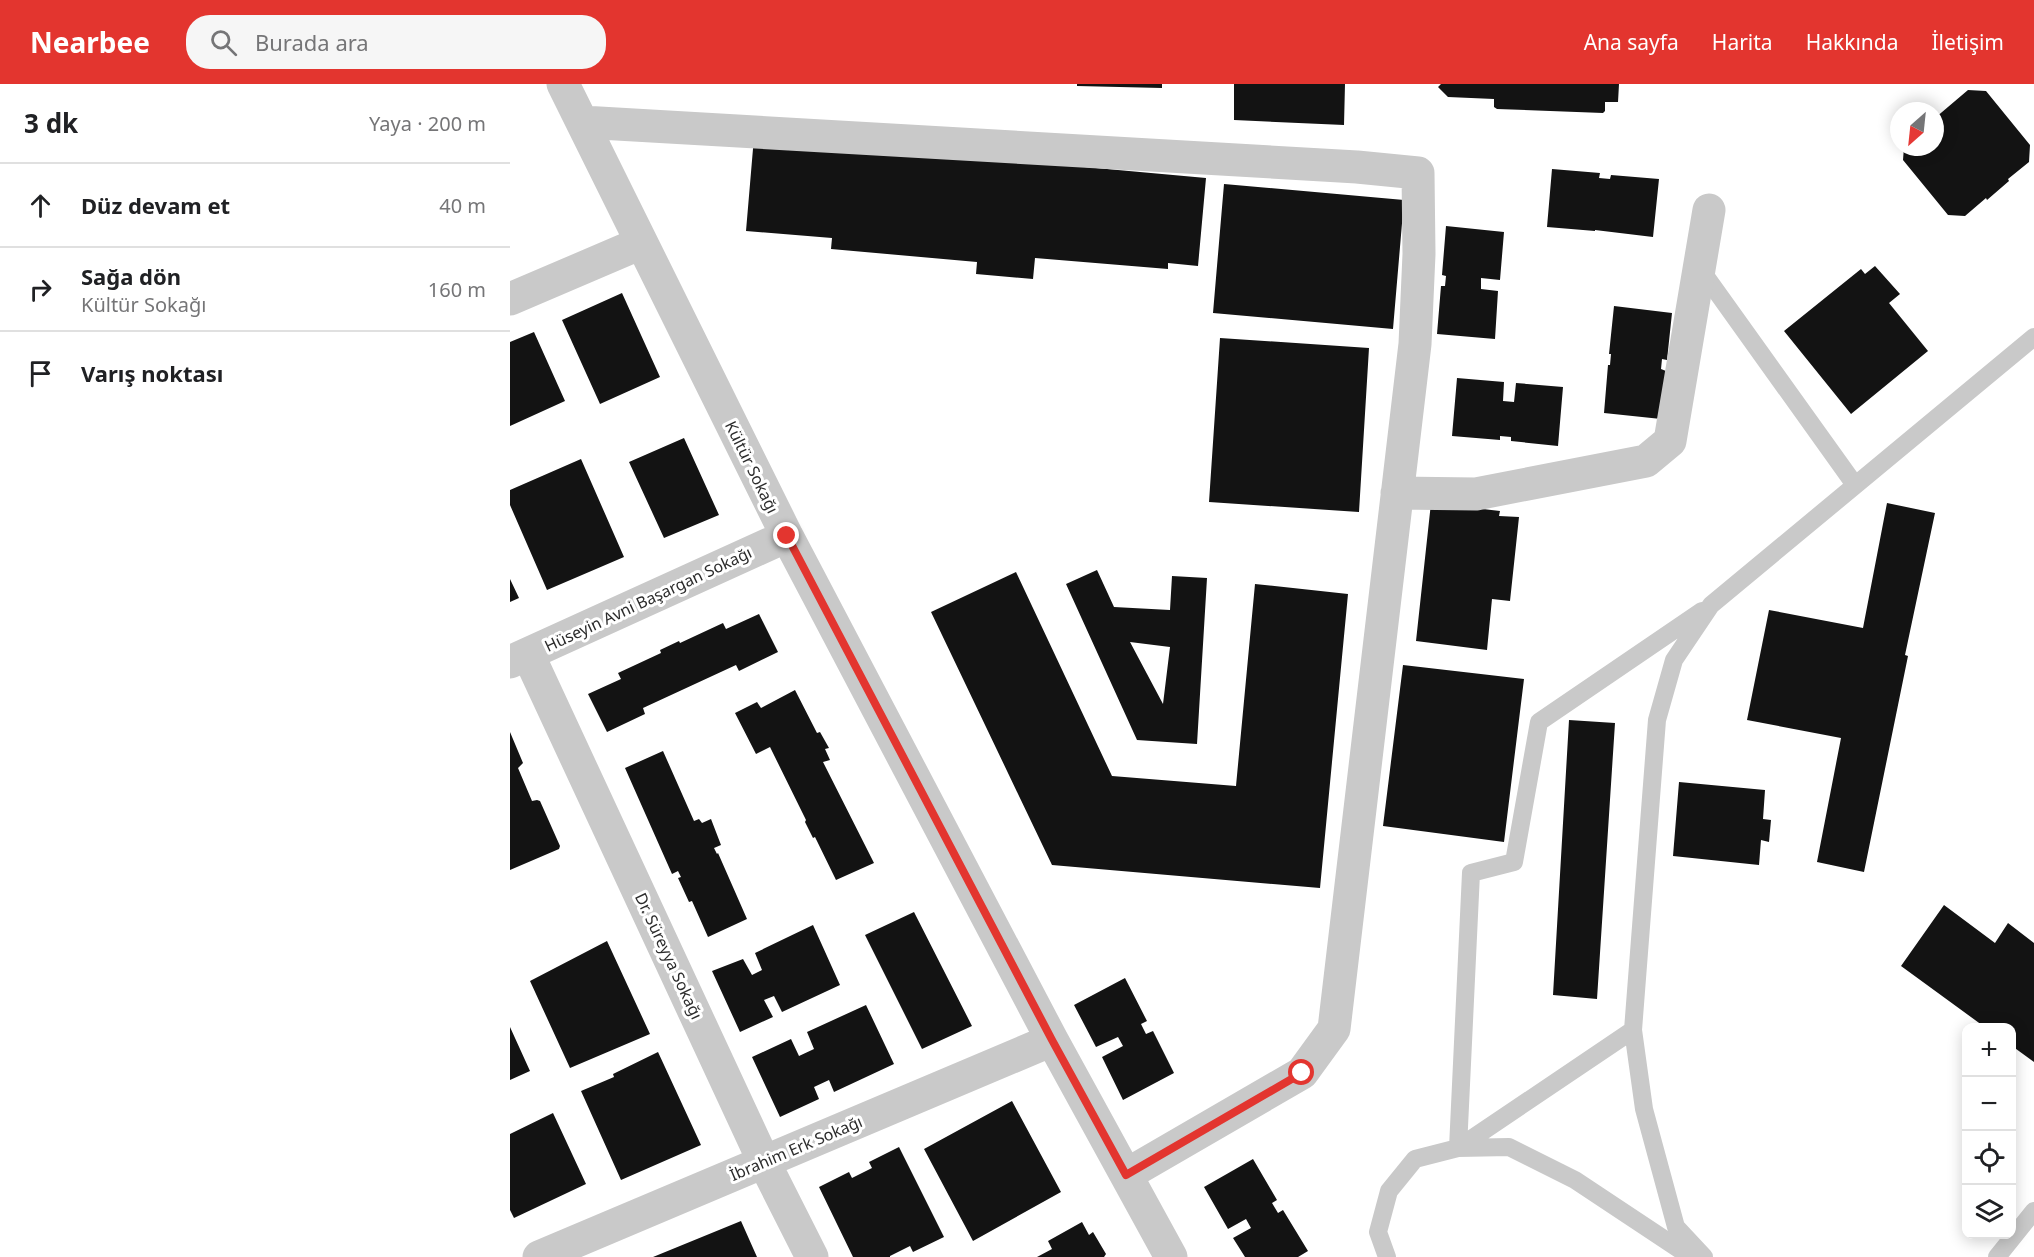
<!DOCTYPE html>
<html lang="tr">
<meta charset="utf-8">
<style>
:root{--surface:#fff;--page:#f6f6f6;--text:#202124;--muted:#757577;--line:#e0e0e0;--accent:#e3352f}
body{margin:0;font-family:"Noto Sans",sans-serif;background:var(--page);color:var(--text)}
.controls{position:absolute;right:18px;bottom:18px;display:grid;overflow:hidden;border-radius:12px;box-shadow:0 3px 15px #0003}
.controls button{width:54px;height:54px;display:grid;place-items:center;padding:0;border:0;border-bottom:2px solid var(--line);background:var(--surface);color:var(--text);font:30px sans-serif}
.compass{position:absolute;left:1380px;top:18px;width:54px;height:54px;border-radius:50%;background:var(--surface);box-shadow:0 3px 15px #0003;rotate:207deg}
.stop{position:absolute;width:18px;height:18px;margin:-14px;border:4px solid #e3352f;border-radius:50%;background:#fff}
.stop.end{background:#e3352f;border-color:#fff;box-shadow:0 2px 6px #0008}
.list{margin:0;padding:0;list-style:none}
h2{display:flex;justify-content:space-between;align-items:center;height:78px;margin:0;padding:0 24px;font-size:26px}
h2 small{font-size:20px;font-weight:400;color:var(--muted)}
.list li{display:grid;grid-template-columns:39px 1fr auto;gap:18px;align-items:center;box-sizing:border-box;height:84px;padding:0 24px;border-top:2px solid var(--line)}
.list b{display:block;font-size:22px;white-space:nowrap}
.list p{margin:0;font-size:20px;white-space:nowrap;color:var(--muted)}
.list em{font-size:20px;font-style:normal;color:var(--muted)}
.icon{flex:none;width:33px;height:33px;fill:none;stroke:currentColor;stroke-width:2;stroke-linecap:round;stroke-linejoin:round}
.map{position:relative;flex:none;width:1524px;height:1173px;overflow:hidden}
header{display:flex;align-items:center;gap:36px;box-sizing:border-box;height:84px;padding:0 30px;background:var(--accent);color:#fff}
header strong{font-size:28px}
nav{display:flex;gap:33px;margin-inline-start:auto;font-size:21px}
.search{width:420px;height:54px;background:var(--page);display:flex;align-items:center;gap:15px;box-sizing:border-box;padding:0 21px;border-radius:24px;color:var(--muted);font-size:22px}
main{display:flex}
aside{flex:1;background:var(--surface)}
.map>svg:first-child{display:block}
.building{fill:#131313;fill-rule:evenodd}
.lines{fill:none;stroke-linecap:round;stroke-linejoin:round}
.service{stroke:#c9c9c9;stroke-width:18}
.minor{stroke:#c9c9c9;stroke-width:33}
.route{stroke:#e3352f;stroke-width:8}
.labels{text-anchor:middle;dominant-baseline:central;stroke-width:6;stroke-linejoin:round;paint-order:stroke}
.street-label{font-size:16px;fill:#2c2c2c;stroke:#fff}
</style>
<header>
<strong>Nearbee</strong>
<div class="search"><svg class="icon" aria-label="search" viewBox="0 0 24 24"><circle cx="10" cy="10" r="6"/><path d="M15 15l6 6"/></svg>Burada ara</div>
<nav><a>Ana sayfa</a><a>Harita</a><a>Hakkında</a><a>İletişim</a></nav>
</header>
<main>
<aside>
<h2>3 dk<small>Yaya · 200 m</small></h2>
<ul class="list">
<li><svg class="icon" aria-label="ahead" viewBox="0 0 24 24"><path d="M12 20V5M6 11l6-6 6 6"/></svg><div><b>Düz devam et</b></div><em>40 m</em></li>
<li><svg class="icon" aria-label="right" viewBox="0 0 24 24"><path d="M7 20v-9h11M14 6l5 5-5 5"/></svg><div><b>Sağa dön</b><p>Kültür Sokağı</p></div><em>160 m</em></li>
<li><svg class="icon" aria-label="arrive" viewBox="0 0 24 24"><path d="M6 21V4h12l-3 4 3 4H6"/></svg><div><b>Varış noktası</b></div></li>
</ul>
</aside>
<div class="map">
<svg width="1524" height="1173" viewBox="0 0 1524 1173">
<rect width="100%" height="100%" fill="#fff"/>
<path class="building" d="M567,0H652V4L567,2Z
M724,0H835L834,41L724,36Z
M931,0H1109L1108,18H1095V27L1093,29L987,25L984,23V15L938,13L928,3Z
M1458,6L1476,7L1520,61L1519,78L1498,95L1499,97L1477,116L1476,114L1455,132L1438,131L1393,76L1394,63H1425V34Z
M244,53L696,94L688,182L658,179V185L525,174L523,195L466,190L467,178L321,165L322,154L236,147Z
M1042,85L1090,89L1089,94L1100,95L1101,91L1149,95L1143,153L1085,146V147L1037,143Z
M714,100L894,116L883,245L703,229Z
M936,142L994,148L990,196L971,194V205L988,207L985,255L927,250L931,202H935L936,192L932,191Z
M1365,182L1390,210L1379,219L1418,267L1341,330L1274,247L1351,185L1355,190Z
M112,209L150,293L90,320L52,236Z
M1104,222L1162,229L1157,276L1152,275L1151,285L1156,287L1151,335L1094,329L1098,281H1100L1101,270H1099Z
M24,248L55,317L0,342V258Z
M710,254L859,264L849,428L699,418Z
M947,294L994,298L993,317L1004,318L1006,299L1053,303L1048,362L1001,357V353L990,352V356L942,352Z
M174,354L209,431L154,454L119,378Z
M71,375L114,473L37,506L0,421V406Z
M921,419L990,427L989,432L1009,433L1000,517L982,515L977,566L906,557Z
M1377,419L1425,429L1395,571L1398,572L1354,788L1307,778L1331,654L1237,636L1259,526L1353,544Z
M587,486L604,523L660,526L662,492L697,494L687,660L627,656L556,500ZM620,558L660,563L653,620Z
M506,488L602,692L726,702L745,500L838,510L810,804L542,781L421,528Z
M0,495L9,514L0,518Z
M249,530L268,568L229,587L226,581L133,624L135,630L97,648L78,610L111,595L108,589L151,569L150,566L169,557L170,559L213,539L216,545Z
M893,581L1014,595L994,758L873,742Z
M285,606L307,649L310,648L319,664L315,665L320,676L313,678L364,779L326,796L305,753L303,754L295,738L296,736L260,663L246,670L225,629L247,618L251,624Z
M1059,636L1105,639L1087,915L1043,911Z
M0,648L13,679L8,684L22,717L27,716L30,717L50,762L49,765L0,786Z
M153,667L184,737L189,735L192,739L201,735L211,761L204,764L207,770L208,769L237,835L198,853L182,817L179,818L168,794L171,793L168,787L162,790L115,684Z
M1169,698L1255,706L1253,735L1261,736L1259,758L1251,756L1249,781L1163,772Z
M1434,821L1485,859L1498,839L1524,859V978L1502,962V944H1476L1391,882Z
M404,828L462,942L412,965L355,851Z
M303,841L330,901L272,928L264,912L254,916L263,933L230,948L202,887L233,875L242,891L252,886L245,869Z
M97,857L140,950L60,984L20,897Z
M615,894L637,937L631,940L636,950L643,947L664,989L613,1016L592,973L613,962L608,953L586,963L564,921Z
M356,921L384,980L324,1008L319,996L304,1003L309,1015L270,1033L242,973L281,955L289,972L304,965L297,948Z
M0,943L20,987L0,996Z
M148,968L191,1061L111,1096L71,1007L104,993L103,990Z
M502,1017L551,1108L463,1157L414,1065Z
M43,1029L76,1100L4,1134L0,1126V1050Z
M389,1063L434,1153L403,1168L400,1162L380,1172V1173H343L309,1103L339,1088L342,1094L362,1084L359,1078Z
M743,1075L767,1116L762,1119L768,1129L773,1126L798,1167L788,1173H735L723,1154L741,1144L736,1135L718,1145L694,1103Z
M231,1137L247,1173H143Z
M572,1138L579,1151L583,1148L596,1170L594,1173H527L542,1165L538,1157Z"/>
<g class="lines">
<path class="service" d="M1189,183L1345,401
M948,1064L961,789L1004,778L1029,638L1192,527
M948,1064L1123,946
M877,1173L868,1148L879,1107L905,1075L948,1064L999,1063L1065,1096L1181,1173
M1194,1173L1166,1143L1134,1025L1123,946L1147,636L1164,576L1201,521L1524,253
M1487,1173L1524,1127"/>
<path class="minor" d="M53,0L277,452L542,956L661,1173
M72,38L847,83L908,89L909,170L905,260L824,945L792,989L616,1091
M0,215L131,159
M887,409L966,410L1136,377L1160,357L1199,126
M18,570L254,1078L302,1173
M0,578L277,452
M29,1173L542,956"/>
</g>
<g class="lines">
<path class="route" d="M277,452L542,956L616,1091L792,989"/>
</g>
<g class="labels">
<g class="street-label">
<text transform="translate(242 383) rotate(64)">Kültür Sokağı</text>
<text transform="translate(138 515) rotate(-25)">Hüseyin Avni Başargan Sokağı</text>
<text transform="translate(159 872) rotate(65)">Dr. Süreyya Sokağı</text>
<text transform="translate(286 1064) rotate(-23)">İbrahim Erk Sokağı</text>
</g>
</g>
</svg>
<div class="controls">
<button>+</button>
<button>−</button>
<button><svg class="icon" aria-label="locate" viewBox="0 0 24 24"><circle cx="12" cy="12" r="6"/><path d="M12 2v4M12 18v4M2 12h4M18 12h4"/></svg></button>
<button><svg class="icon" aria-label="layers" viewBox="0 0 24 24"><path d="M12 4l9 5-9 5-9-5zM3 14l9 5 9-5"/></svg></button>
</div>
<svg class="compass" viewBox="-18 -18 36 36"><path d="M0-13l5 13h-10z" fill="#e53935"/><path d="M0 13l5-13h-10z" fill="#757577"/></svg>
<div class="stop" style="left:792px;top:989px"></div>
<div class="stop end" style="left:277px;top:452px"></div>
</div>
</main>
